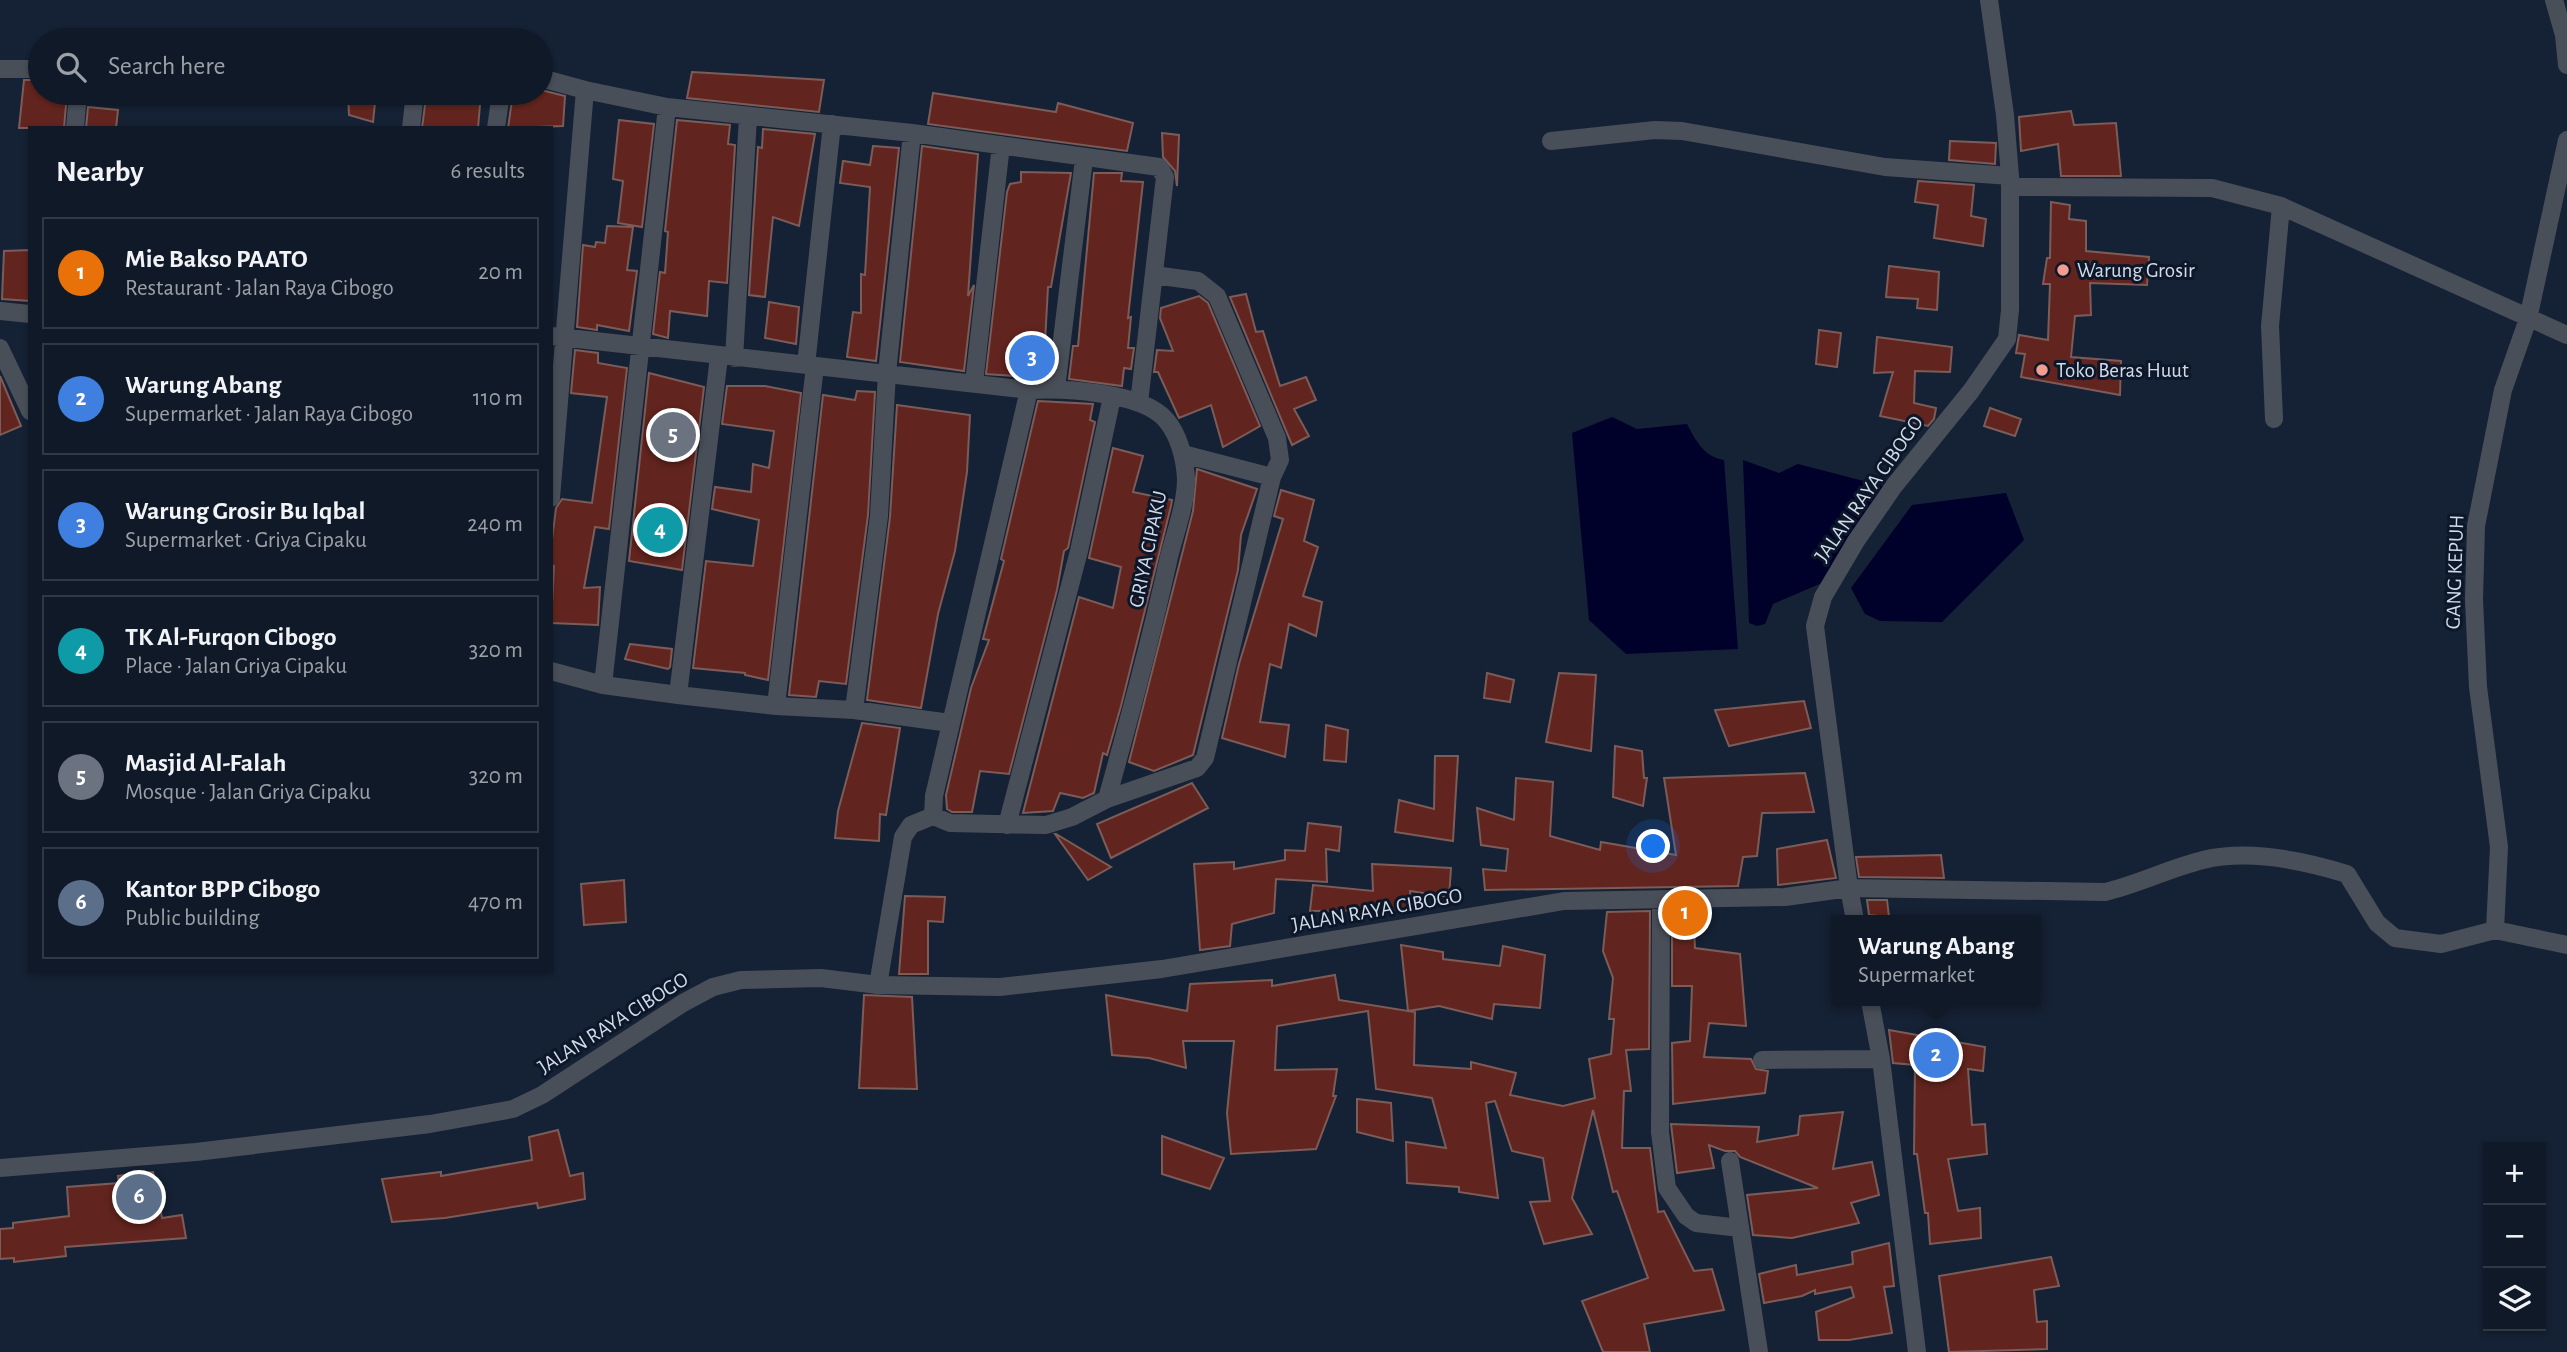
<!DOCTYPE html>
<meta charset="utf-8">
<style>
:root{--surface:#101927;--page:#1e2633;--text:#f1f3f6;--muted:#9ca0a7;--line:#303844;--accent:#b45309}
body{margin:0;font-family:"Alegreya Sans",sans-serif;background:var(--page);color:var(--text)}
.controls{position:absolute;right:21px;bottom:21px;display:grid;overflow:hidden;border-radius:0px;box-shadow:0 2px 5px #0004}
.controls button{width:63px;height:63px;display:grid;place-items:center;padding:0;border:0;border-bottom:2px solid var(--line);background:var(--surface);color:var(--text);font:35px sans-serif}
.you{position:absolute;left:1654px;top:847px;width:24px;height:24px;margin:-18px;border:5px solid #fff;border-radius:50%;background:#1a73e8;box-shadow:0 0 0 10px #1a73e833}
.badge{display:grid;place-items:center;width:46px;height:46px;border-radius:50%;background:var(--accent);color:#fff;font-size:23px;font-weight:700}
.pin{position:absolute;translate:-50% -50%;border:4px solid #fff;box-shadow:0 2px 7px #0006}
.popup{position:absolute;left:1831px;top:915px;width:210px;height:91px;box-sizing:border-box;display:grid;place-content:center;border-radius:0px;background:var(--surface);filter:drop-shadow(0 2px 5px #0005);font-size:23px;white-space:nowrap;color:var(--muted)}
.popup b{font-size:26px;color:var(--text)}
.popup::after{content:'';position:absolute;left:50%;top:100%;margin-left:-14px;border:14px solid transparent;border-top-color:var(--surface)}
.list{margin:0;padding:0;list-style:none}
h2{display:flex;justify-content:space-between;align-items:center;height:91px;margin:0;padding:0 28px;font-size:30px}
h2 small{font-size:23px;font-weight:400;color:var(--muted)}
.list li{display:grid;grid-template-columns:46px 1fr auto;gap:21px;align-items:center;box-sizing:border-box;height:112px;margin:0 14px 14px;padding:0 14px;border:2px solid var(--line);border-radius:0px}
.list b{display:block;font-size:26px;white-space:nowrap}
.list p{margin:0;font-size:23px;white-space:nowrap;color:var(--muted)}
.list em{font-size:23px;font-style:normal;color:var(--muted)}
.icon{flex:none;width:38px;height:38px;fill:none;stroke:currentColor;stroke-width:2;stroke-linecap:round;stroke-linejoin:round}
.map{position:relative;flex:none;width:2567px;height:1352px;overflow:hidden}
.search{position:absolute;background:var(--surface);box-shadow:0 2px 5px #0004;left:28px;top:28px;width:525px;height:77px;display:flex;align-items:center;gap:18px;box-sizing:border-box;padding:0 24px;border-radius:38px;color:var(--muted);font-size:26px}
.panel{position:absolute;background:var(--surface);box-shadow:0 2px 5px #0004;left:28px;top:126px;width:525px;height:847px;border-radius:0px}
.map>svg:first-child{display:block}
.water{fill:#00012b}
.building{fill:#62241e;stroke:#7b5c58;stroke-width:2}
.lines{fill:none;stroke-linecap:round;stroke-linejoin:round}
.minor{stroke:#494f59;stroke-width:18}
.poi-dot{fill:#f59c91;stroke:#0c172a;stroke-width:2.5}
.labels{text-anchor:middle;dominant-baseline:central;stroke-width:6;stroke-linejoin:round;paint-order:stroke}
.poi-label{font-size:21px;fill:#d2dbe8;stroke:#0c172a;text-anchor:start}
.street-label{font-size:21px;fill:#d2dbe8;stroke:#0c172a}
</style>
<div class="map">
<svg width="2567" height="1352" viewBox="0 0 2567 1352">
<rect width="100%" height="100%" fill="#152134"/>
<path class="water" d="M1612,417L1637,429L1687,424C1696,441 1704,457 1724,460L1738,649L1626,654L1589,620L1572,433Z
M1743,460L1779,473L1798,464L1883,486L1822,583L1773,604L1765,624L1757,626L1749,623Z
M2006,493L2024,540L1942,622L1880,621L1865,614L1851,588L1912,505Z"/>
<path class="building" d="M692,72L824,80L819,112L687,98Z
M24,80H40V93H67L64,128H19Z
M541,90L565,96L563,126L508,128L513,93H541Z
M348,93H376L373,122L349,115Z
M454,93H481L478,128H422L426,97L453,98Z
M933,93L1056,112L1058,103L1133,123L1127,151L928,124Z
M88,107L118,110L116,128H86Z
M2071,111L2074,125L2116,123L2121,176H2061L2058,144L2021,151L2019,117Z
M619,120L654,124L642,227L618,223L623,181L613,179Z
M677,120L730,125L728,144L735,145L727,283L709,281L707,316L670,311L668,338L653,334L660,272L665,273L668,232L665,231Z
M763,129L815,134L799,226L773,217L765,297L749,295L758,147L762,148Z
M1162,133L1179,135L1177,186L1175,171L1163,157Z
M1950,141L1996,143L1995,164L1949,160Z
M873,146L899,148L876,361L847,357L853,312L861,313V274L865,275L870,187L840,183L843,161L870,165Z
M922,146L978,154L968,296L974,285L964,371L900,362Z
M1021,172L1071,173L1051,287H1048L1045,342L1050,343L1046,378L986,374L1007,192L1010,184L1021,182Z
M1094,173H1122L1121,181L1143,182L1128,318L1131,317L1128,348H1134L1131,369L1124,368L1122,386L1069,379L1073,346H1078Z
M1918,181L1974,185L1971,216L1986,219L1983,246L1934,238L1938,205L1915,202Z
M2051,202L2070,205L2069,219L2086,221V251L2149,257L2147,285L2090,283L2091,315L2075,316L2071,357L2121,361L2120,395L2021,377L2025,354L2016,353L2019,335L2048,340L2050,284H2043L2047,258H2050Z
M607,226L633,227L627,270L637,271L629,331L597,325V330L577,327L583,245L595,247L596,242L605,243Z
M30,250V301L2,299L4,251Z
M1889,266L1939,272L1937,310L1917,308L1918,299L1886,297Z
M1246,294L1256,332L1263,331L1280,386L1306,377L1316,400L1294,409L1309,436L1292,445L1230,297Z
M1199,296L1208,303L1260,426L1223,447L1211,405L1179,418L1158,372H1154L1157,350L1173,351L1160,318L1161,308Z
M769,302L799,307L796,344L765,338Z
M1819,330L1841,333L1837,367L1816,364Z
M1877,337L1952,347L1950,372L1915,371L1914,403L1936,408L1934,419L1928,426L1880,416L1893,372L1874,373Z
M575,350L598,353V363L627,368L609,529L595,527L584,588L600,587L598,625L551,623L554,566L551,565V548L556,508L562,499L592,503L607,397L571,393Z
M649,373L704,387L682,570L629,561Z
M0,376L21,426L0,435Z
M727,386H765L801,393L768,680L745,675V673L693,668L706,561L753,566L759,520L712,509L715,487L751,492L753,464L769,468L774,431L722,424Z
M857,391L875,392L868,515L846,684L819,681L816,697L789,695L823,395L855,400Z
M1038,401L1093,404L1090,420L1095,422L1068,548L1064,551L1057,590L1009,774L980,771L972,812H952L947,809L946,795L971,688L989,640L983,639L1004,561L1001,559Z
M897,405L970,415L967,472L955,551L938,614L921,708L867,700L890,517Z
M1990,408L2021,419L2015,436L1984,426Z
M1113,448L1143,456L1133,492L1172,500L1171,506L1121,706L1107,755L1103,753L1094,793L1083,798L1060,793L1053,811L1023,813L1079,597L1113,608L1121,567L1089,558Z
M1197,469L1257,489L1241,535L1238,570L1193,755L1154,771L1129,762L1193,511Z
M1281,490L1314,500L1304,541L1318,547L1303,596L1322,602L1316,636L1289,624L1281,668L1270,664L1260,722L1289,725L1285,757L1222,738L1239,664L1283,519L1274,516Z
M630,644L672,649L670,667L668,669L625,659Z
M1487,673L1514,680L1510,702L1484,698Z
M1559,673L1596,675L1591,751L1546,742Z
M1804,701L1811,728L1729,746L1715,710Z
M862,723L900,728L886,815L880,814L879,841L835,838L838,811Z
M1326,725L1348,730L1346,762L1324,760Z
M1615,746L1642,751L1644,778H1647L1643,806L1613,797Z
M1435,756H1458L1453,841L1395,832L1399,800L1434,809Z
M1805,773L1814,812L1762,813L1757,856L1743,857L1738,886L1485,890L1483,869L1506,871L1508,849L1481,845L1477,808L1514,820L1516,778L1553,782L1550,836L1600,850L1601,842L1676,855L1664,778Z
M1192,783L1208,808L1111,858L1097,824Z
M1308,823L1341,827L1339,851L1326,849L1327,882L1276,879L1274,913L1232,924L1230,946L1200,950L1194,864L1234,862V869L1285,860V850L1305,851Z
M1055,834H1056L1111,867L1088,880Z
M1827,840L1836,878L1778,885L1777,849Z
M1941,855L1944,878L1859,877L1856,857Z
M1372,864L1451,868L1449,897L1410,891L1411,910L1310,911L1313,885L1373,891Z
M624,880L626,922L584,925L581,884Z
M905,896L945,897L943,922L928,921V974H899Z
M1867,900H1887L1889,917L1869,915Z
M1672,910H1693L1695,948L1740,954L1746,1026L1709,1023L1704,1057L1751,1059L1756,1069L1768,1071L1765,1093L1673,1104L1672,1043L1690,1041L1692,986H1672Z
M1650,911L1649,1049L1626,1050L1631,1091H1624L1622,1148H1650L1658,1212L1664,1211L1694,1271L1712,1269L1724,1310L1644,1324L1650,1352H1603L1582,1301L1648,1278L1617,1191L1613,1192L1593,1110L1572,1198L1592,1234L1544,1244L1530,1202L1550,1201L1543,1158L1512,1151L1495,1101L1486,1103L1498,1198L1459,1192V1187L1407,1183L1406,1142L1446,1148L1432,1098L1376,1089L1368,1011L1277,1026L1275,1070L1337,1069L1333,1096H1336L1316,1149L1231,1154L1227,1113L1234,1041H1183L1186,1068L1149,1058L1112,1055L1106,995L1187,1011L1190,984L1272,980V986L1335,975L1339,1000L1415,1012L1414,1065L1471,1069V1062L1516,1073L1510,1095L1563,1106L1595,1098L1589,1059L1611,1054L1614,1019H1609L1613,978L1603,951L1607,912Z
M1401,945L1443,952V959L1500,966L1503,946L1545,955L1540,1008L1494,1004L1492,1019L1439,1006L1408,1011Z
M864,995L912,997L917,1089L859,1088Z
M1889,1030L1985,1047L1983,1071L1968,1069L1972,1125L1985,1124L1987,1154L1948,1159L1958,1211L1980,1208L1981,1238L1930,1244L1928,1213H1925L1917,1154H1914L1915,1065L1893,1063Z
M1357,1099L1391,1103L1393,1141L1357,1132Z
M1843,1112L1833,1169L1872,1162L1879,1195L1851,1203L1859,1223L1792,1238L1753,1235L1747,1195L1818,1188L1740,1157L1735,1151H1725L1709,1145L1714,1168L1677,1173L1671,1124L1759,1127L1757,1142L1798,1135L1800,1116Z
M558,1130L570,1176L583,1173L585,1199L538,1208L537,1203L445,1218L392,1222L382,1179L441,1172V1176L532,1160L529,1137Z
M1162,1136L1224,1158L1210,1189L1162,1174Z
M153,1172L162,1218L182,1215L186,1238L65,1247L66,1256L14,1262V1258L0,1259V1229L13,1228V1223L69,1216L67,1187L119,1183L118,1176Z
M1889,1243L1894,1286L1884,1287L1892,1333L1849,1340H1819L1816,1312L1854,1297L1851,1287L1815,1294V1290L1802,1296L1764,1303L1759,1274L1796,1265L1797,1275L1853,1264L1852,1252Z
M2051,1257L2059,1286L2034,1290L2037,1322L2047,1321V1349L1949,1352L1939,1276Z"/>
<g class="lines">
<path class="minor" d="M2554,0L2564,35L2567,65
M0,69H40
M541,78L585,90
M667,107L603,685L678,695
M75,128L78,93
M411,128L415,93
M496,128L501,93
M1551,141L1655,130L1682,131L1885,167L2010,176
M2010,187L2212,188L2281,206L2567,335
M0,311L30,314
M551,336L1029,390C1063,388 1143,392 1166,420C1179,435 1185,459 1186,479C1186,504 1175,533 1169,557C1151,639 1129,719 1107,799
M0,348L30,411
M719,357L678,695L776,706L854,710L950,723
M734,358L748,117
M806,365L832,124
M974,383L1001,145
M1056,389L1084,159
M1029,390L934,796L933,816L950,823L1046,825L1072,817L1107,799L1197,768L1205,758L1272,477L1280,460L1277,438L1217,296L1198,281L1154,275
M2274,419L2270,326L2281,206
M1183,454L1272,477
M551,498L585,90L667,107L912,133L1159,167L1165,177L1139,403
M551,671L603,685
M776,706L815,366
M854,710L879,516L887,373L912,133
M1007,825L1079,551L1112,397
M1661,900L1660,1132L1667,1188L1686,1216L1696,1223L1740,1228
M1855,920L1849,888L2105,892C2139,884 2170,868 2203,860C2249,849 2302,860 2347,874L2377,923L2395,938L2441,944L2495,930L2567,945
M2495,930L2499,847L2478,687L2474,599L2476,526L2503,390L2528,319L2567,140
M878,985L903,837L911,825L933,816
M1870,1001L1881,1059L1917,1352
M1762,1060L1881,1059
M1730,1161L1759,1352
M0,1168L196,1152L430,1124L513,1109L542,1095L683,1003L713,987L741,980L821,978L878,985L1000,987L1162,969L1564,901L1785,897L1849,888L1815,626L1823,597L1856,541L1894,486L1971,391L2007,339L2010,310V176L2005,115L1989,0"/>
</g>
<g class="poi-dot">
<circle cx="2063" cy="270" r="7"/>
<circle cx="2042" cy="370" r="7"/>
</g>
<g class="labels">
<g class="poi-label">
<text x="2077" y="270">Warung Grosir</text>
<text x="2056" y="370">Toko Beras Huut</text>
</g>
<g class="street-label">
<text transform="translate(1869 489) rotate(-55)">JALAN RAYA CIBOGO</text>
<text transform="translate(1148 549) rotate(-78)">GRIYA CIPAKU</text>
<text transform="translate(2455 572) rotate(-88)">GANG KEPUH</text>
<text transform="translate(1377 910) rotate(-10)">JALAN RAYA CIBOGO</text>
<text transform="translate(613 1023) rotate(-32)">JALAN RAYA CIBOGO</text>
</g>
</g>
</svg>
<div class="controls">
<button>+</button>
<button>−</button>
<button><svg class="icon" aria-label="layers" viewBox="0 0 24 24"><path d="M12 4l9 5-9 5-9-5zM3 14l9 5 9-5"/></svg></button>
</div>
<div class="you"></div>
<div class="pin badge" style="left:1685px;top:913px;background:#e8710a">1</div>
<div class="pin badge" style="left:1936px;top:1055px;background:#3f7fe0">2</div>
<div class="popup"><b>Warung Abang</b>Supermarket</div>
<div class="pin badge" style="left:1032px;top:358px;background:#3f7fe0">3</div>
<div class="pin badge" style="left:660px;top:530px;background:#0f9aa8">4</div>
<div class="pin badge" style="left:673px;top:435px;background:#6b7280">5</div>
<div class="pin badge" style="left:139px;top:1197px;background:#5c6f8a">6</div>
<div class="search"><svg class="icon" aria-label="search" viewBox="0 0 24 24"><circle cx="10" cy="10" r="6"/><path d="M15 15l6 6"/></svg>Search here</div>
<section class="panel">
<h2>Nearby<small>6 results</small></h2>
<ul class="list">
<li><span class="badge" style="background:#e8710a">1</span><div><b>Mie Bakso PAATO</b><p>Restaurant · Jalan Raya Cibogo</p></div><em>20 m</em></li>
<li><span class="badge" style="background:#3f7fe0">2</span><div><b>Warung Abang</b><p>Supermarket · Jalan Raya Cibogo</p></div><em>110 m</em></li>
<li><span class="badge" style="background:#3f7fe0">3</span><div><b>Warung Grosir Bu Iqbal</b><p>Supermarket · Griya Cipaku</p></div><em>240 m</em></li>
<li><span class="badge" style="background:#0f9aa8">4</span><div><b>TK Al-Furqon Cibogo</b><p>Place · Jalan Griya Cipaku</p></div><em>320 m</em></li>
<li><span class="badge" style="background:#6b7280">5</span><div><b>Masjid Al-Falah</b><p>Mosque · Jalan Griya Cipaku</p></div><em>320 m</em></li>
<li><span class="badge" style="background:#5c6f8a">6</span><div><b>Kantor BPP Cibogo</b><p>Public building</p></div><em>470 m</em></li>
</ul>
</section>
</div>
